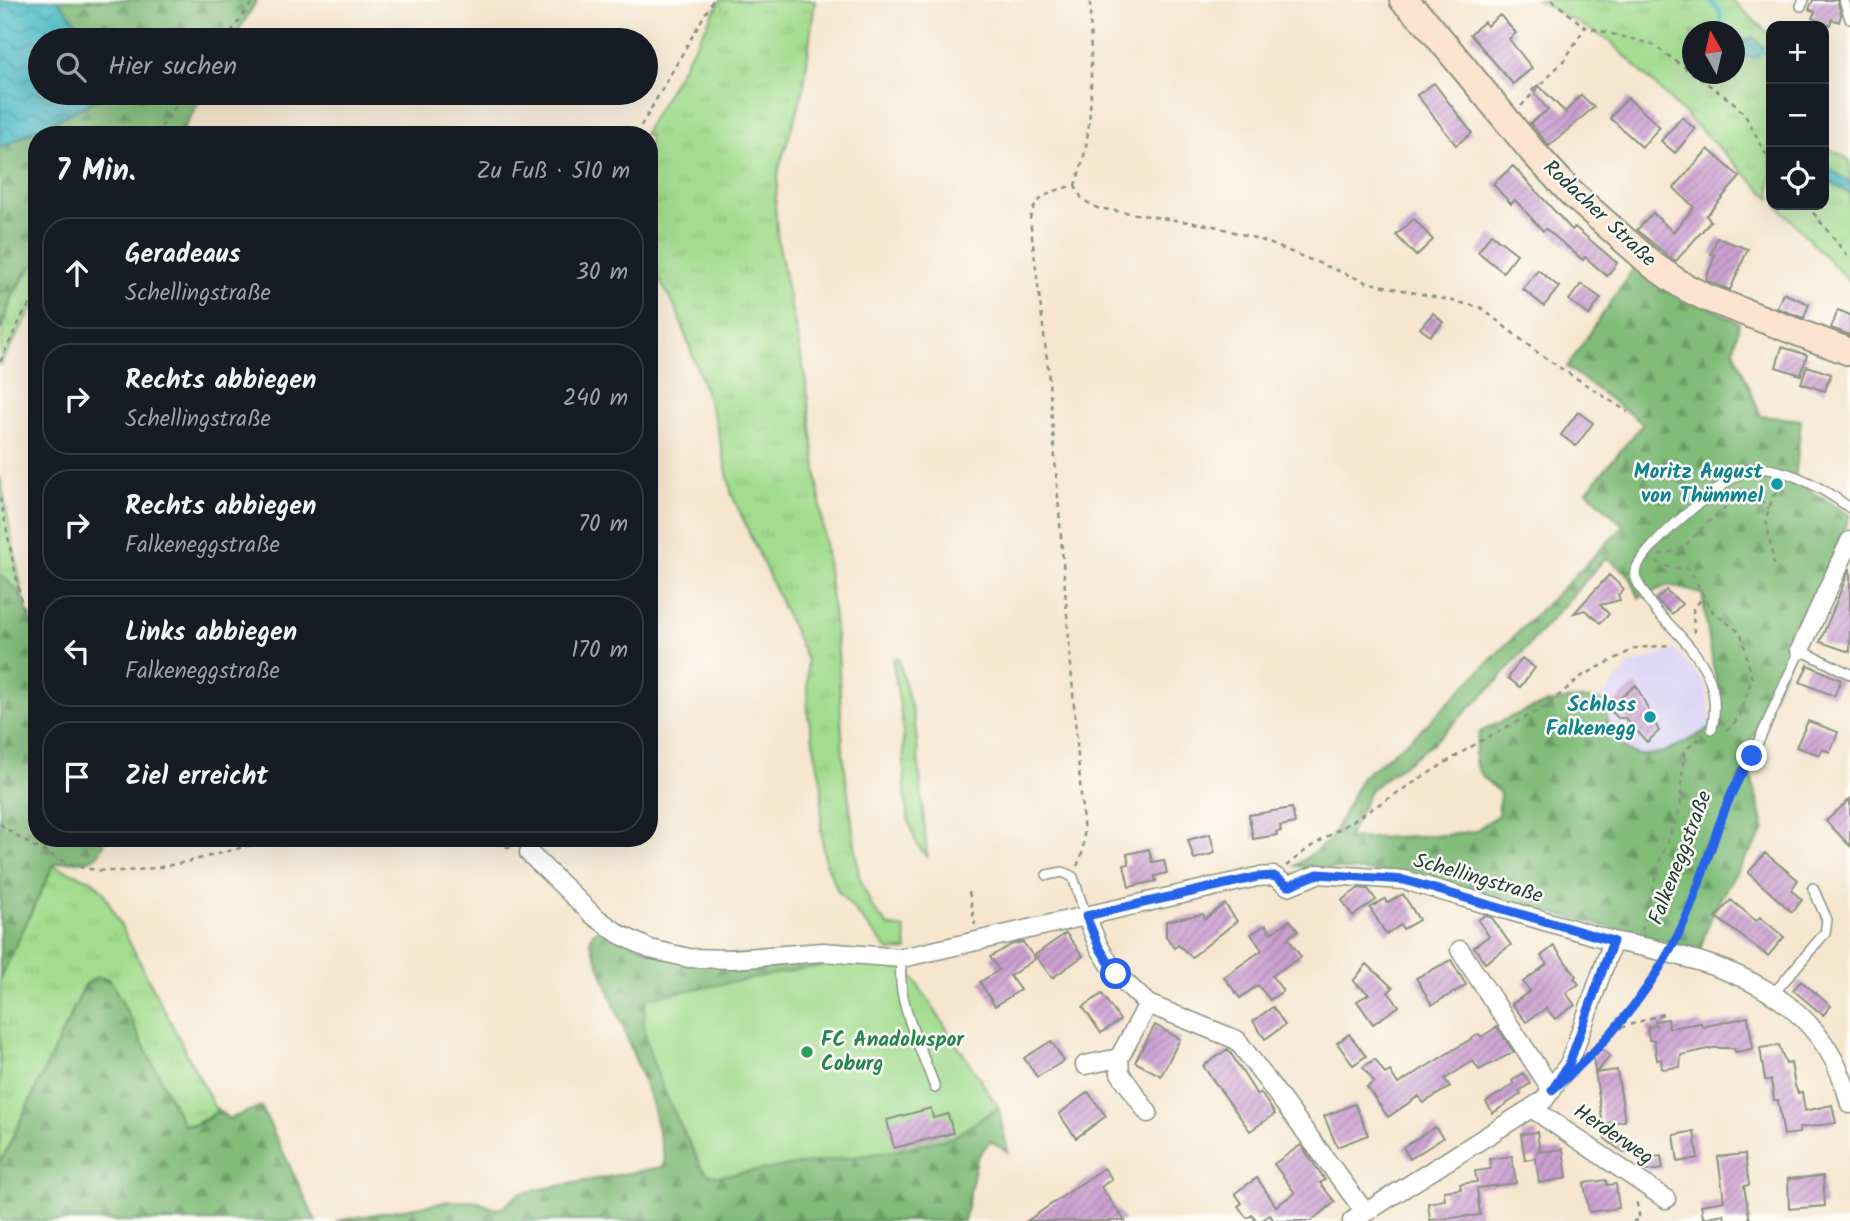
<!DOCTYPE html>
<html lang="de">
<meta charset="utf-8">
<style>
:root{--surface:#171b24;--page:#20242c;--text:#f1f3f6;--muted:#9ea1a6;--line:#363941}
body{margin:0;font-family:Kalam,sans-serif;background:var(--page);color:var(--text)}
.controls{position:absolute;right:21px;top:21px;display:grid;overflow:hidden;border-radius:14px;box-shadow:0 7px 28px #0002}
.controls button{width:63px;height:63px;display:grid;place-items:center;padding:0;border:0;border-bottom:2px solid var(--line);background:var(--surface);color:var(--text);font:35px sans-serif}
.compass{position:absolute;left:1682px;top:21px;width:63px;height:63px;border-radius:50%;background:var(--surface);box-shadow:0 7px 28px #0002;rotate:352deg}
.stop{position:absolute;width:21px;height:21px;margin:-16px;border:5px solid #2563eb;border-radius:50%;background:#fff}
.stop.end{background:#2563eb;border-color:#fff;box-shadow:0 2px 7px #0008}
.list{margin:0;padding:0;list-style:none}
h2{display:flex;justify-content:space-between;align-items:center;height:91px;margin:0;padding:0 28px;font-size:30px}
h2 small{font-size:23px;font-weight:400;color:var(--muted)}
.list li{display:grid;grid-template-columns:46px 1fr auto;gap:21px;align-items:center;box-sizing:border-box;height:112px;margin:0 14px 14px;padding:0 14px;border:2px solid var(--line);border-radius:28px}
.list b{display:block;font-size:26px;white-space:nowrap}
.list p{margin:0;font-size:23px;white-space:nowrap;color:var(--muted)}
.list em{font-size:23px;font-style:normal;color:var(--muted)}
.icon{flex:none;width:38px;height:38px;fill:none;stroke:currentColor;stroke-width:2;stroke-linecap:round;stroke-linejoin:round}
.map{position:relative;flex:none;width:1850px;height:1221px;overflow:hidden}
.search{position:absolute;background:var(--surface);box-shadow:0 7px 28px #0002;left:28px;top:28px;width:630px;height:77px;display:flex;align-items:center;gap:18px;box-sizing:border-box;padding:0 24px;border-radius:38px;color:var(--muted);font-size:26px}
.panel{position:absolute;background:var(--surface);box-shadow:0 7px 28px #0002;left:28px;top:126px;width:630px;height:721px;border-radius:28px}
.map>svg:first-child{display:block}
.built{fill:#dcd6f6}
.grass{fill:url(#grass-tufts);stroke:#608c61;stroke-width:2;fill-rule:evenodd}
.forest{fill:url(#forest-firs);stroke:#507c56;stroke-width:2;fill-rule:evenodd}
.pitch{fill:#a2dc8e;stroke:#608c61;stroke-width:2}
.water{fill:url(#water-waves);stroke:#367c7e;stroke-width:2}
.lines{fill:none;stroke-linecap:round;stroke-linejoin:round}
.stream{stroke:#4ebcc7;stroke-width:4.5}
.building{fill:url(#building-hatch)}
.lane-casing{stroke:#8a9282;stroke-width:12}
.street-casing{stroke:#8a9282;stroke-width:21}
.secondary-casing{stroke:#8a9282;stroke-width:30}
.path{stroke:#8a9282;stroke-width:2.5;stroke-dasharray:5 5;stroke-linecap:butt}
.lane{stroke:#fff;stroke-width:9}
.street{stroke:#fff;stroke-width:18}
.secondary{stroke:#fde4d0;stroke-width:26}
.street-bridge-casing{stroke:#8a9282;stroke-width:21;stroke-linecap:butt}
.street-bridge{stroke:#fff;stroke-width:18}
.route{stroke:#2563eb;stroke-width:9}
.culture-dot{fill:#0f9aa8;stroke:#fdfcf7;stroke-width:2.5}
.leisure-dot{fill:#2e9e5b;stroke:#fdfcf7;stroke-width:2.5}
.labels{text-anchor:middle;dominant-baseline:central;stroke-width:5;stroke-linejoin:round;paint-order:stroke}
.street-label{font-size:21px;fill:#1f3d34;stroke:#fdfcf7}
.culture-label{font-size:21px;font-weight:bold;fill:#0d838f;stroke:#fdfcf7;text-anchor:end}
.leisure-label{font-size:21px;font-weight:bold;fill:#27864d;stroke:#fdfcf7;text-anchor:start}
</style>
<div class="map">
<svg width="1850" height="1221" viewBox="0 0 1850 1221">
<defs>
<pattern id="grass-tufts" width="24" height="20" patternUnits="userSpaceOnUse" patternTransform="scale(1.75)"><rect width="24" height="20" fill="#a2dc8e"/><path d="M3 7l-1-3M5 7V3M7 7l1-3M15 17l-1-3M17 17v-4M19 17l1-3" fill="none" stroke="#8bbe7b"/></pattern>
<pattern id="forest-firs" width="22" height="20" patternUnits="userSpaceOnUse" patternTransform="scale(1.75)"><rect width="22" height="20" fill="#81bc79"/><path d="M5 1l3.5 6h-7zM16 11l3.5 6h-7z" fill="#699a64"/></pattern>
<pattern id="water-waves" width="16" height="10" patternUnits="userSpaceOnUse" patternTransform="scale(1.75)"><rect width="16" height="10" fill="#4ebcc7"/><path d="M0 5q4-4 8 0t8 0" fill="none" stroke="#409aa2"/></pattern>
<pattern id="building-hatch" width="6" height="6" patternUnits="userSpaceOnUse" patternTransform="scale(1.75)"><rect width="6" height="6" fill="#cc9fd1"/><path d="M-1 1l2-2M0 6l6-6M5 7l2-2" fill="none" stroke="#a583aa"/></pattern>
</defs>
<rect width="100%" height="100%" fill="#fdfcf7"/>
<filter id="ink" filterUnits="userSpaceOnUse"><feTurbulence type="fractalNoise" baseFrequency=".0143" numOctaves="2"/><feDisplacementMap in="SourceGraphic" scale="14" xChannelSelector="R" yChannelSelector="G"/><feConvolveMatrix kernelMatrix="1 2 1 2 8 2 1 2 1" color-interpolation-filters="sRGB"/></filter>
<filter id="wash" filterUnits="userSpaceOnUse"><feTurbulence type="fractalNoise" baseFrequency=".00686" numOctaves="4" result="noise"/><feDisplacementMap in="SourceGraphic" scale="28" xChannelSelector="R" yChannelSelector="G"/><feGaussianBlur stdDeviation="1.57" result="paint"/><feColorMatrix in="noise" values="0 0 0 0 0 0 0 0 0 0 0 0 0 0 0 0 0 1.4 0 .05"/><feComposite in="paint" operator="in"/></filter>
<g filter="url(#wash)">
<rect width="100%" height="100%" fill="#f6e6cf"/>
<path class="built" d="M1675,650L1706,685L1712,729L1660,756L1636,753L1619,743L1600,700L1628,666Z"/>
<path class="grass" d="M721,0H815L803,92L779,168L775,206L778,242L805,376L838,653L843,755L859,876L872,907L888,926L905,929L907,950L889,951L838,891L825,861L821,831L822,786L808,715L807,660L732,495L716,423L677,311L649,261V135H643Z
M1537,0H1732L1771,36V199L1610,41ZM1692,32H1734V74H1692Z
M1824,145L1850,160V283L1777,205H1824Z
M37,261V300L0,365C0,324 9,292 37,261Z
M0,476L23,598L0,574Z
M898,658L915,722L927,857C897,827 907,762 902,722C900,703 896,683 893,664L894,659Z
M53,866L92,880L103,891L217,1112L195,1124H183L109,979L97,977L85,985L0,1164V979Z"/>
<path class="forest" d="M58,0H257L233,40H90Z
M110,93H204L180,135H37V261L13,291L0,331V148Z
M1635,266L1739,323L1734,350L1761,416L1801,420L1795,481L1850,515L1783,674L1745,753L1765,830C1738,869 1713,903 1700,950L1393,873L1295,866L1330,840L1362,777L1420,731L1624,526L1587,491L1643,424L1567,367ZM1606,557L1630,576L1639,598L1668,585L1702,594L1714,672L1722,698L1720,722C1695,736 1642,776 1618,741C1610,729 1606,713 1600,700C1555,694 1519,712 1480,732C1470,766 1474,770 1500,793L1498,815L1475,831L1445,835L1347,839L1371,789L1434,742L1492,687Z
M0,574L19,592L37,631V838L105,840C97,873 70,854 53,866L0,979Z
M600,928L656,954L823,956L842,962L647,998L673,1111L702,1168L709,1174L718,1176L893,1151L953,1137L998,1107L1008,1152L990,1141L977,1158L964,1221H336L449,1201H475L496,1209L504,1207L520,1193L662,1167L665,1160L651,1101L590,941L593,933Z
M97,977L112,982L183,1124C194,1128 213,1119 217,1109L229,1119L261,1106L316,1221H0V1164L85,985Z"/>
<path class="pitch" d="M842,962L909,963L911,974L998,1107L953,1137L893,1151L718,1176L709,1174L702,1168C682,1127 650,1071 644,1026C643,1017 646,1007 647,998Z"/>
<path class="water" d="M0,0H58L90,40H40V93H110L0,148Z
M1734,35L1745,41L1752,37L1763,47L1758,57H1741L1735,53Z
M1824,165L1850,182V194L1824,179Z"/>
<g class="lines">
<path class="stream" d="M1709,0L1720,11L1722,32
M1759,49L1771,57"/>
</g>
<g id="blocks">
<path class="building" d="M1813,0H1837L1841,15L1839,22L1832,19L1830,25L1812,18L1815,12L1809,9Z
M1500,15L1516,33L1509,39L1532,68L1513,84L1470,34L1484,22L1487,26Z
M1434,83L1472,133L1456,145L1417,95Z
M1538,85L1565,112L1581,95L1594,107L1549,146L1530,123L1548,110L1532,90Z
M1628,98L1660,127L1642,147L1610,118Z
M1682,117L1695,129L1675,153L1661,141Z
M1708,149L1740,177L1706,216L1711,221L1675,262L1637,230L1653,213L1673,232L1694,207L1674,188Z
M1513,166L1572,230L1575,227L1617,263L1607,276L1585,257L1583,260L1546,229L1543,231L1515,200L1511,204L1493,184Z
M1414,219L1433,240L1416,256L1396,235Z
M1491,234L1517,254L1503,272L1478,252Z
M1717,238L1748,249L1730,290L1706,280L1715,255L1711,254Z
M1538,270L1559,287L1544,306L1523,289Z
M1581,284L1601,298L1589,315L1569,300Z
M1783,293L1809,304L1804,318L1777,308Z
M1838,310L1850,315V335L1831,328Z
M1433,313L1443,322L1430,336L1420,328Z
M1782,347L1807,355L1801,375L1776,367Z
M1807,366L1831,374L1825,391L1801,383Z
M1578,412L1593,423L1576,446L1561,435Z
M1850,568V652L1820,642Z
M1609,575L1624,589L1618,595L1620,600L1600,605L1609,614L1600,623L1585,610L1574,613Z
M1666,590L1682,604L1672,614L1656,600Z
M1522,658L1535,668L1520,687L1508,678Z
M1808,665L1841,680L1834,696L1800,682Z
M1636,685L1659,731L1647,742L1625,718H1618L1612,712L1613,704Z
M1808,721L1838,732L1830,752L1822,749L1820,755L1796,747Z
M1850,799V846L1826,821Z
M1292,808L1295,823L1280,826L1281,831L1276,832L1277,835L1253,839L1249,815Z
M1210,834L1215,853L1194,859L1188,840Z
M1149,849L1152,862L1164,860L1167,873L1155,876L1156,881L1129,887L1124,865L1129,864L1127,854Z
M1765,853L1798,880L1791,890L1802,900L1792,912L1748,873Z
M1359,888L1368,889L1376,900L1353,916L1342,900Z
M1403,894L1419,920L1403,929L1401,925L1386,934L1370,908L1385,899L1387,903Z
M1731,900L1756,921L1760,917L1784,937L1768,956L1716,917Z
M1225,904L1237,921L1192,957L1178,945L1174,948L1166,936V921L1203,914L1205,919Z
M1485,915L1492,918L1511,945L1485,963L1474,947L1489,936L1478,920Z
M1290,920L1298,931L1288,938L1301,957L1272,976L1283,991L1270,1000L1258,985L1240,998L1224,977L1262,950L1251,934L1266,925L1271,933Z
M1066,933L1083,956L1052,978L1035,955Z
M1023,942L1035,959L1010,976L1020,990L995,1006L980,982L999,970L990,957L1011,945Z
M1554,946L1576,976L1574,978L1579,984L1566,993L1575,1005L1555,1019L1546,1008L1526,1022L1512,1004L1530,991L1523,982L1547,964L1541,956Z
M1451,960L1466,985L1432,1005L1416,978Z
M1367,964L1393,988L1388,992L1399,1006L1373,1024L1357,1001L1369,994L1353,981Z
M1801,981L1831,1006L1823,1015L1793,990Z
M1102,994L1120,1020L1101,1033L1083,1007Z
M1273,1007L1285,1025L1265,1039L1253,1021Z
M1748,1017L1753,1049L1735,1052L1734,1048H1713L1681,1055L1680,1067L1662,1069L1661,1059L1657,1060L1654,1040H1649L1647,1027L1656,1026L1655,1021L1668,1019L1669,1028L1701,1023L1702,1027Z
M1155,1025L1180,1039L1161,1076L1135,1062Z
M1497,1027L1514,1052L1479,1070L1473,1061L1445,1079L1450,1087L1423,1103L1419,1096L1388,1117L1367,1087L1374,1082L1363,1067L1375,1059L1385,1074L1390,1071L1398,1084L1479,1034L1481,1037Z
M1349,1034L1366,1056L1353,1065L1337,1043Z
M1051,1041L1064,1061L1037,1077L1024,1058Z
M1779,1045L1786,1064L1791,1063L1795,1086L1798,1093L1802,1092L1805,1111L1832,1105L1836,1123L1799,1128L1800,1133L1784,1135L1778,1100H1774L1771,1080H1765L1760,1048Z
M1601,1048L1610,1056L1596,1073L1617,1070L1625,1121L1605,1124L1631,1143L1624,1153L1605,1139L1593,1057Z
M1228,1049L1257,1095L1260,1092L1275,1114L1250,1131L1203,1066Z
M1523,1073L1530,1084L1519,1091L1521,1094L1493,1113L1486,1102L1514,1084L1512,1081Z
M1088,1092L1106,1116L1076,1138L1059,1114Z
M1355,1104L1368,1135L1337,1147L1324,1116Z
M931,1108L933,1118L948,1114L953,1133L894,1148L887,1120Z
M1435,1127L1443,1138L1410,1159L1403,1147Z
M1694,1131L1698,1158L1678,1162L1674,1135Z
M1537,1132L1540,1152L1563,1149L1567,1178L1539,1183L1536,1158L1525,1160L1521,1134Z
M1301,1145L1325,1180L1320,1183L1335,1202L1311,1221H1274L1270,1215L1261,1221H1256L1252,1215L1247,1218L1238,1206L1242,1203L1235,1193L1257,1178L1276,1206L1295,1193L1274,1164Z
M1745,1154L1749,1185L1744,1186L1750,1221H1725L1724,1214L1703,1218L1701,1205L1724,1201L1718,1157Z
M1512,1156L1516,1183L1477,1188L1480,1215L1430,1220L1428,1203L1445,1200L1444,1191L1461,1189L1460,1184L1477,1182L1475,1171L1491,1169L1489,1159Z
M1661,1156L1663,1169L1647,1171L1645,1158Z
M1104,1168L1112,1179L1101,1187L1125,1221H1027Z
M1823,1176L1825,1206L1789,1209L1788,1179Z
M1606,1180L1607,1185L1616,1184L1619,1208L1589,1212L1584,1183Z"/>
</g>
</g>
<g filter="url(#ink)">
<use href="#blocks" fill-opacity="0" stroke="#8a9282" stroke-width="2"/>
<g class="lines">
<g class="lane-casing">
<path id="lane" d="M1844,0L1850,19
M1801,6L1804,0
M1712,729C1722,683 1701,658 1671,626C1661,616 1650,606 1644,593C1641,588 1635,580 1635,574C1634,553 1731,472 1752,469C1784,465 1825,490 1850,508
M1752,756L1800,650L1850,674
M1047,875L1063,872L1073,877L1086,916
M902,958C894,1000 922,1049 935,1088
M1774,993L1825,933L1827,920L1813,888"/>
</g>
<g class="street-casing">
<path id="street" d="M1800,650L1850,541
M529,853L594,916L619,934L650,949L689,958L732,959L823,952L902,958L1257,877L1274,876L1288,886L1318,874L1404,880L1613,941L1649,948
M1086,916L1099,947L1116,974L1148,1004L1237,1040L1365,1212
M1460,950L1552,1090
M1684,957C1763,978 1830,1018 1850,1104
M1148,1004L1119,1058L1120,1073L1148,1113
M1085,1065L1119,1058
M1533,1109L1666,1199
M1352,1221L1544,1100L1569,1064L1613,941"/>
</g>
<g class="secondary-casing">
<path id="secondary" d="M1403,0L1426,22L1533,152L1571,193L1654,266L1683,286L1707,298L1850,352"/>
</g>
<path class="path" d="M1552,0L1585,27L1652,44L1734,103L1745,115L1771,164
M225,40L254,0
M1521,106L1566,58L1585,27
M155,135L186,93
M636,135L713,0
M1075,185L1082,199L1097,208L1214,226L1261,240L1366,282L1480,307L1542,356L1628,412
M1807,205L1850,259
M0,362L23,314L37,295
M0,498L25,620L37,651
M1659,555L1682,549L1713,517L1752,489L1769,509
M1657,561L1662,566L1689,569L1713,612L1741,633L1752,678L1739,718L1728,729H1723
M1774,565L1766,518L1773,496L1787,486
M1694,633L1693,609L1705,595
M0,824C24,842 52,859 81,867C139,882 220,852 277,838
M477,838L514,849
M44,851L46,838
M1077,866L1083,851L1084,835L1048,368L1030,219C1035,195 1053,191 1075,185C1097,132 1090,57 1090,0
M1286,866L1309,848L1477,743L1545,707L1582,676L1636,648L1671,645
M969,892L975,925
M1642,930L1660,861L1680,808L1684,751L1704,735
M1675,939L1685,920L1733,785L1747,764
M1611,1031L1663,1014
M1589,1058L1649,984L1659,966
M1633,1221L1640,1220L1636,1199"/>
<use href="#lane" class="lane"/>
<use href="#street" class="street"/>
<use href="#secondary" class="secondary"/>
<g class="street-bridge-casing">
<path id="street-bridge" d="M1649,948L1684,957"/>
</g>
<use href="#street-bridge" class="street-bridge"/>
</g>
</g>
<g class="lines" filter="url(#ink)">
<path class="route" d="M1116,974L1099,947L1086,916L1257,877L1274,876L1288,886L1318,874L1404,880L1613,941L1569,1064L1552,1090C1607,1045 1657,984 1686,918C1709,864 1719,806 1752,756"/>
</g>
<g class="culture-dot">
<circle cx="1777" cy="484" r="7"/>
<circle cx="1650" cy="717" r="7"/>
</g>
<circle class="leisure-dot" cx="807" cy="1052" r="7"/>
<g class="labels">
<g class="street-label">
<text transform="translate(1599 214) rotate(43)">Rodacher Straße</text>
<text transform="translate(1681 858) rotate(-69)">Falkeneggstraße</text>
<text transform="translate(1478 879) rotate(16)">Schellingstraße</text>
<text transform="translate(1613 1135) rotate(34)">Herderweg</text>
</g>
<g class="culture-label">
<text x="1763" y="472">Moritz August<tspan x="1763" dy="24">von Thümmel</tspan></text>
<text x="1636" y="705">Schloss<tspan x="1636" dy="24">Falkenegg</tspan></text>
</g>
<g class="leisure-label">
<text x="821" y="1040">FC Anadoluspor<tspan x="821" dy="24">Coburg</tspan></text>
</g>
</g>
</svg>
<div class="controls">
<button>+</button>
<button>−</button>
<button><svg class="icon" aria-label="locate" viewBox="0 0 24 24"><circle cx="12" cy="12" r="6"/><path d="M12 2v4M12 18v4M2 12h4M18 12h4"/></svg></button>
</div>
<svg class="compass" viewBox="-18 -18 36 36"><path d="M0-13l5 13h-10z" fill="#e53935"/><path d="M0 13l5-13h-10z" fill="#9ea1a6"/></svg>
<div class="stop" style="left:1116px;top:974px"></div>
<div class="stop end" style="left:1752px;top:756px"></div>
<div class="search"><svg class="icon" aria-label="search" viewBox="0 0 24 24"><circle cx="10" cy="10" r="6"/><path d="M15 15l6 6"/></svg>Hier suchen</div>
<section class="panel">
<h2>7 Min.<small>Zu Fuß · 510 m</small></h2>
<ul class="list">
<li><svg class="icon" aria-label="ahead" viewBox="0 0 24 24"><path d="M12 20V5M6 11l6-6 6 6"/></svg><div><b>Geradeaus</b><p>Schellingstraße</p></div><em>30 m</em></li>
<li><svg class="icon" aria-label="right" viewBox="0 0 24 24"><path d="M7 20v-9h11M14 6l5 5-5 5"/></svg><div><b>Rechts abbiegen</b><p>Schellingstraße</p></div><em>240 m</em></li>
<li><svg class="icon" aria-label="right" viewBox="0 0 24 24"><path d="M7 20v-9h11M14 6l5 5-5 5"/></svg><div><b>Rechts abbiegen</b><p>Falkeneggstraße</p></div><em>70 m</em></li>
<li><svg class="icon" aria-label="left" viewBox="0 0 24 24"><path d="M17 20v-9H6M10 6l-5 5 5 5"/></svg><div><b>Links abbiegen</b><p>Falkeneggstraße</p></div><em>170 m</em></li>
<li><svg class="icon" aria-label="arrive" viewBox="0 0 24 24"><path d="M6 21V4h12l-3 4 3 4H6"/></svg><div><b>Ziel erreicht</b></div></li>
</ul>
</section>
</div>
